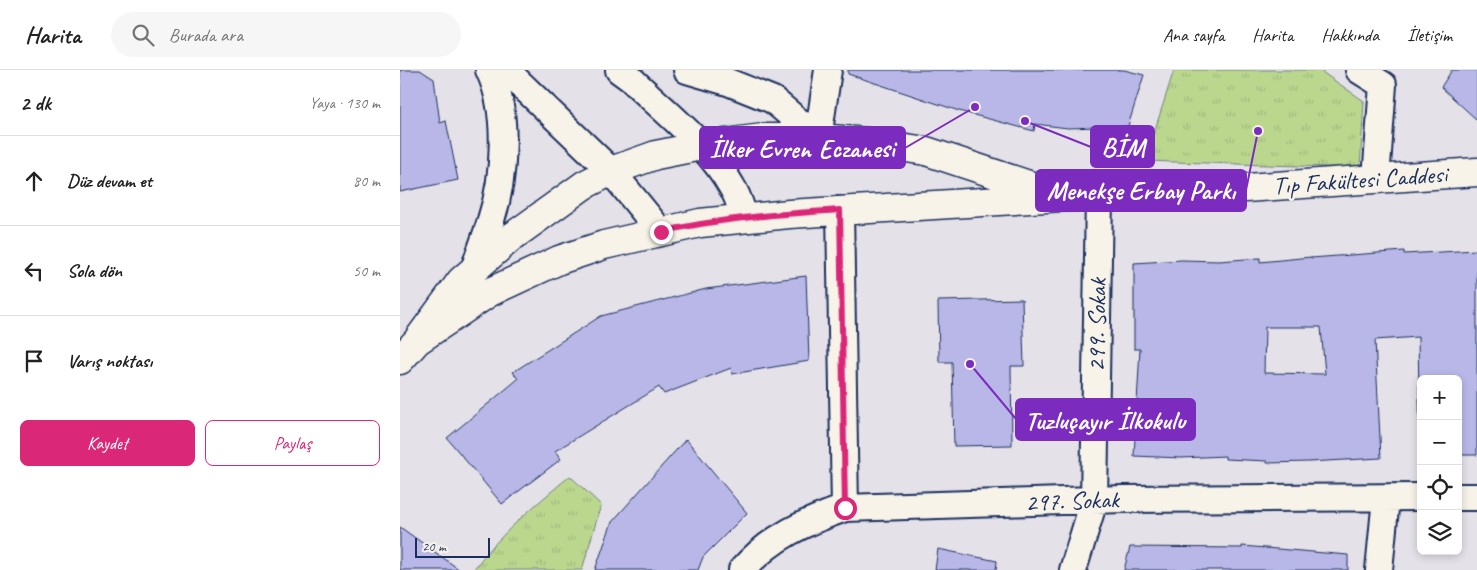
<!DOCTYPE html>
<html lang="tr">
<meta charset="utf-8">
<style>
:root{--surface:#fff;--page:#f6f6f6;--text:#222;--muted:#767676;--line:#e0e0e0;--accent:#db2777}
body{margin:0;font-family:Caveat,sans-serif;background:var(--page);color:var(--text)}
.controls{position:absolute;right:15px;bottom:15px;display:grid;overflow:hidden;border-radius:8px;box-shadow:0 2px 8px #0003}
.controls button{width:45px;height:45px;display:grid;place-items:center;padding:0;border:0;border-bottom:1px solid var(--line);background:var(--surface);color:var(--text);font:25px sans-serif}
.scale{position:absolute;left:15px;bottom:12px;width:75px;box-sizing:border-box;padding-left:5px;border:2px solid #1b2f5e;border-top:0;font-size:14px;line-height:18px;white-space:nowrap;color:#1b2f5e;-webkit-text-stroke:4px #f7f3e8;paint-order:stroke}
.stop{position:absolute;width:15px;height:15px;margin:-11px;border:4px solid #db2777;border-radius:50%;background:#fff}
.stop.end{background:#db2777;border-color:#fff;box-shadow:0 1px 5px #0008}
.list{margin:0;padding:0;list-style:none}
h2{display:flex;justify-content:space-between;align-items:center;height:65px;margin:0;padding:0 20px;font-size:21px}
h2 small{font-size:16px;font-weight:400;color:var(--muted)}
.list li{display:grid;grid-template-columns:32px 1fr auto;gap:15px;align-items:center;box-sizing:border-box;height:90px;padding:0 20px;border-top:1px solid var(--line)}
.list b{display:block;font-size:19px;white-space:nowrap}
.list em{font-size:16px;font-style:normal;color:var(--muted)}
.actions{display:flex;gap:10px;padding:15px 20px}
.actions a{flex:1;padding:11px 0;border:1px solid var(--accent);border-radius:8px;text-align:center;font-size:18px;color:var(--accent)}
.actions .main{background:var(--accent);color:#fff}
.icon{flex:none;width:28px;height:28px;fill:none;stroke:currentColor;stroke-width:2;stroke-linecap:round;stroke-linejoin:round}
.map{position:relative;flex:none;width:1077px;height:500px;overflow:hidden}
header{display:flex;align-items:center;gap:30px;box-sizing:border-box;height:70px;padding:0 25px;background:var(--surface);border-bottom:1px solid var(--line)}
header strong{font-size:24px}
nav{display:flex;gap:28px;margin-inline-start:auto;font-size:18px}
.search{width:350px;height:45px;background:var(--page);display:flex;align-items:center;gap:12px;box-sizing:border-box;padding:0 18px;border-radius:28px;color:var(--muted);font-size:19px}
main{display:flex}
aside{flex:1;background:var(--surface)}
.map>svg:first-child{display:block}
.grass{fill:url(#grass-tufts);stroke:#6b8376}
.building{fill:#b9b7e8;stroke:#1b2f5e;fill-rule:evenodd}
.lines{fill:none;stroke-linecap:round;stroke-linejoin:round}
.street-casing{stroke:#1b2f5e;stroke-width:30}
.secondary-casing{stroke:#1b2f5e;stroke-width:31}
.street{stroke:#f7f3e8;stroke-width:26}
.secondary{stroke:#f7f3e8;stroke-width:28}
.route{stroke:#db2777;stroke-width:6}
.labels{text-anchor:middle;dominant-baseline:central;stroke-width:5;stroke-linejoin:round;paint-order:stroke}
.street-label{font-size:25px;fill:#1b2f5e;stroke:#f7f3e8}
.leader{fill:none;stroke:#7b2cbf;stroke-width:2}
.callout-dot{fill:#7b2cbf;stroke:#f7f3e8;stroke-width:2}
.callout{fill:#7b2cbf;stroke:#7b2cbf;stroke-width:2}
.callout-label{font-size:26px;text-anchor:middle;font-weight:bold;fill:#fff}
</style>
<header>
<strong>Harita</strong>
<div class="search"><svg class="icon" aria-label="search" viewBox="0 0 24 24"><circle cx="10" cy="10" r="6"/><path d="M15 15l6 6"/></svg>Burada ara</div>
<nav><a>Ana sayfa</a><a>Harita</a><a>Hakkında</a><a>İletişim</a></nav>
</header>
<main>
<aside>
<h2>2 dk<small>Yaya · 130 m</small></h2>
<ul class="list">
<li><svg class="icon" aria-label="ahead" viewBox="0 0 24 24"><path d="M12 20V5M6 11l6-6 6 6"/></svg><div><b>Düz devam et</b></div><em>80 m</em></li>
<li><svg class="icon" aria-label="left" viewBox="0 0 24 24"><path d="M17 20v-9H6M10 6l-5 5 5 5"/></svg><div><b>Sola dön</b></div><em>50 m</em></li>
<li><svg class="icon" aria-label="arrive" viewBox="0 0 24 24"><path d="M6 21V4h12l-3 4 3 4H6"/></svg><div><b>Varış noktası</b></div></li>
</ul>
<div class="actions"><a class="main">Kaydet</a><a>Paylaş</a></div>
</aside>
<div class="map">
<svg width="1077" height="500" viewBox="0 0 1077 500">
<defs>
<pattern id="grass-tufts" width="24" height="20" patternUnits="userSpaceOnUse" patternTransform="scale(1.25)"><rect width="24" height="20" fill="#bbd78e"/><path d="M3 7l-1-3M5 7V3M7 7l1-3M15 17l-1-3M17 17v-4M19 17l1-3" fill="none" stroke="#a0b97d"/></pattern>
</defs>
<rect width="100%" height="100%" fill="#e4e1e8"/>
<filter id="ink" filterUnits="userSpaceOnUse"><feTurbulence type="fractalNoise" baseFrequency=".02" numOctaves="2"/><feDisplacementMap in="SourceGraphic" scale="10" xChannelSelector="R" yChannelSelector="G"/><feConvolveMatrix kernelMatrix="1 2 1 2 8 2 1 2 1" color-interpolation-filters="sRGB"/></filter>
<g filter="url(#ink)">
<path class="grass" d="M774,0H919L964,31L960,98L745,91Z
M170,406L201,435L182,500H73C101,463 135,435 170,406Z"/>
<path class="building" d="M0,0H20L34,9L40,53L46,51L58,110L0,122Z
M448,0H724L744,5L728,56L668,58L635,54L634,61L559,41L448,4Z
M1052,0H1077V50L1041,17Z
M1077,180V385H1058V309H1021L1020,385L1018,267L975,270L981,388L909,392L867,393V391L825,389V386L781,388L734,386L740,279H734V193L782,190L819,191L860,188V192L911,187V188L1004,181V184ZM865,257H921L925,304L864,303Z
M406,206L409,291L332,304L331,298L264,324L259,317L155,381L161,389L102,434L47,368L118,309L113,302L201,246L306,219Z
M622,229L624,296H611L612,375L554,376L552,292H539L538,231Z
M286,369L347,443L303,487L298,500H195L212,452Z
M0,457L60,500H0Z
M842,476L948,485V500H724L730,477L842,478Z
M538,479L597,491L596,500H535Z"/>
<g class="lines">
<g class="street-casing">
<path id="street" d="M106,0L211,101L261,162
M219,0L230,8C264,41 309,75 332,117C338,126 341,138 345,149
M287,0L328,12L373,30L418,68
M959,0L983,15L976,109
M418,68L428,0
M440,140L445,438
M74,200C79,184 86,167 91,150C105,107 109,41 89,0
M1058,427H1077
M342,500C371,467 405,452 445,438L723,429L1021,427
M673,500L694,431L699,127
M979,500L986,428"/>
</g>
<g class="secondary-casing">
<path id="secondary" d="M17,271L90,222L159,190L204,175L300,153L389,144L663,127L760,124L1077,102
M0,290L17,271L61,211L109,169L184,115L211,101L256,85L301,76L363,68H418L467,72L526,81L650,122"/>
</g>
<use href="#street" class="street"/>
<use href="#secondary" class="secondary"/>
</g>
</g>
<g class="lines" filter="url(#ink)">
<path class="route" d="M261,162C320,148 380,144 440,140L445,438"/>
</g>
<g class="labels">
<g class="street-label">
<text transform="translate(960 110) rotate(-4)">Tıp Fakültesi Caddesi</text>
<text transform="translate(697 255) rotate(-89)">299. Sokak</text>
<text transform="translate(672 431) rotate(-2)">297. Sokak</text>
</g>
</g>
<path class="leader" d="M625 51L691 77M575 37L505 78M858 61L846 120M570 294L616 349"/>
<g class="callout-dot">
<circle cx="625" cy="51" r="5"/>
<circle cx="575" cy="37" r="5"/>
<circle cx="858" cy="61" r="5"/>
<circle cx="570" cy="294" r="5"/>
</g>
<g class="callout">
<rect x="691" y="56" width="63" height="41" rx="5"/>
<rect x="300" y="57" width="205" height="41" rx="5"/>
<rect x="636" y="100" width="210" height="41" rx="5"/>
<rect x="616" y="329" width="179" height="41" rx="5"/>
</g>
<g class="callout-label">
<text x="723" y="86">BİM</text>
<text x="402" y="87">İlker Evren Eczanesi</text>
<text x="741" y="129">Menekşe Erbay Parkı</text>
<text x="705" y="359">Tuzluçayır İlkokulu</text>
</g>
</svg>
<div class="controls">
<button>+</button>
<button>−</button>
<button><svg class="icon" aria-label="locate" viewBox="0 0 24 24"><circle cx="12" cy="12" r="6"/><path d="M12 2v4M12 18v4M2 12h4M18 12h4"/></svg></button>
<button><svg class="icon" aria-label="layers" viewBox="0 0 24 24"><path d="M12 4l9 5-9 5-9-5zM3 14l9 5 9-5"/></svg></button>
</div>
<div class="scale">20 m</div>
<div class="stop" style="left:445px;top:438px"></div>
<div class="stop end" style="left:261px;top:162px"></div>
</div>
</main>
